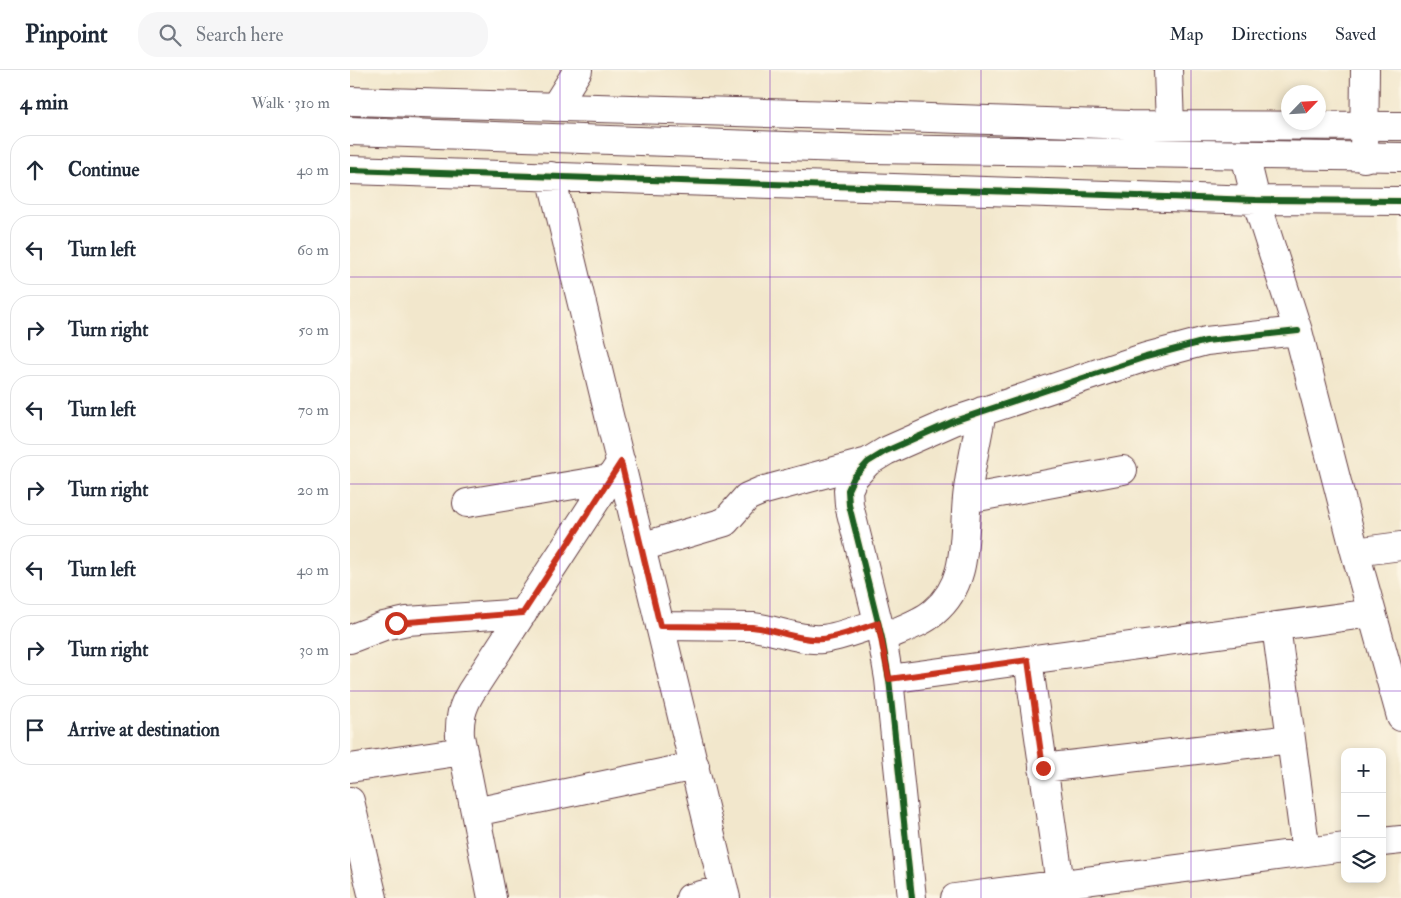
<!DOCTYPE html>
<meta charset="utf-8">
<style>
:root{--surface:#fff;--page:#f6f6f7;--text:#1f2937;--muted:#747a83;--line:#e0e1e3}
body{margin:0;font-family:"IM FELL Double Pica",serif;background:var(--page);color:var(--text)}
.controls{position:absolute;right:15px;bottom:15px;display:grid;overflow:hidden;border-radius:10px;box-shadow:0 2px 8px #0003}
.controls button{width:45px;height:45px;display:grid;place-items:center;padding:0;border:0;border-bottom:1px solid var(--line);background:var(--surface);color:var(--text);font:25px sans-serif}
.compass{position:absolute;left:931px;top:15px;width:45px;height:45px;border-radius:50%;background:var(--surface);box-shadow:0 2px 8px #0003;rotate:65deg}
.stop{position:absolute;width:15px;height:15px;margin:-11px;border:4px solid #c8321e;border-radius:50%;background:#fff}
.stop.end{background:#c8321e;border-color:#fff;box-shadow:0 1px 5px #0008}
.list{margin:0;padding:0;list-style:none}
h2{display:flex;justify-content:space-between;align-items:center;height:65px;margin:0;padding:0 20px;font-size:21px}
h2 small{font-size:16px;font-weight:400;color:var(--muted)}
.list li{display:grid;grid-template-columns:32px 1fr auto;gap:15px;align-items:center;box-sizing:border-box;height:70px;margin:0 10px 10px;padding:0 10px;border:1px solid var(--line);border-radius:20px}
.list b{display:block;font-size:19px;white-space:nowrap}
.list em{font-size:16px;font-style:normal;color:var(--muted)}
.icon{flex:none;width:28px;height:28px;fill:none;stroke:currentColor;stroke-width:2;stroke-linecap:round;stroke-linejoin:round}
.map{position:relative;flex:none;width:1051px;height:828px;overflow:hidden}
header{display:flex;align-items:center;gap:30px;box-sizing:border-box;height:70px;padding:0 25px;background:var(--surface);border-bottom:1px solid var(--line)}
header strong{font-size:24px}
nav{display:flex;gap:28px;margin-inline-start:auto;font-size:18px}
.search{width:350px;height:45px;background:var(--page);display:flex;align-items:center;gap:12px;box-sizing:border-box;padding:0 18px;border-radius:20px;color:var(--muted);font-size:19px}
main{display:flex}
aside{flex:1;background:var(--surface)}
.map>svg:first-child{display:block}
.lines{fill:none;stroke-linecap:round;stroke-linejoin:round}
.minor-casing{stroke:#633d43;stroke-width:30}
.highway-casing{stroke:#633d43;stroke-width:30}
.minor{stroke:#fff;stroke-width:28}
.highway{stroke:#fff;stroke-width:28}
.cycleway-casing{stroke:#fcf5e5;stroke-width:9}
.cycleway{stroke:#1b5e20;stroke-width:6}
.route{stroke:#c8321e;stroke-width:6}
.grid{fill:none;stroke:#7b2cbf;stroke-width:1;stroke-opacity:0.55}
</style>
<header>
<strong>Pinpoint</strong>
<div class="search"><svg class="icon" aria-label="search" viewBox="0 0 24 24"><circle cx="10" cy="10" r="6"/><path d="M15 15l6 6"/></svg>Search here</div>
<nav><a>Map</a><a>Directions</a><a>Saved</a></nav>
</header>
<main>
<aside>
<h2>4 min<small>Walk · 310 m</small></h2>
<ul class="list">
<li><svg class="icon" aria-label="ahead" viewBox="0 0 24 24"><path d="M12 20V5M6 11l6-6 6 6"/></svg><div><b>Continue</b></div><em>40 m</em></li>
<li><svg class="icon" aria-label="left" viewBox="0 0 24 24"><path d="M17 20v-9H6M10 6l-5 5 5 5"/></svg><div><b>Turn left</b></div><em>60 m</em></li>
<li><svg class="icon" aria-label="right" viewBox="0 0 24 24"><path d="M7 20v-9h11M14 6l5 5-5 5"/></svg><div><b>Turn right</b></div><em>50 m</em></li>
<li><svg class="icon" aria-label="left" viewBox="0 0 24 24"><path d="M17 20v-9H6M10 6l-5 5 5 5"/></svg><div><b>Turn left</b></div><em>70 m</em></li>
<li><svg class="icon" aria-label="right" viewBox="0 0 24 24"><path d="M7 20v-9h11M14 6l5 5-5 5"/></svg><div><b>Turn right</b></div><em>20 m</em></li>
<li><svg class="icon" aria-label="left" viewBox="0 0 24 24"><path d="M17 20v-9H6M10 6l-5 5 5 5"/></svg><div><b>Turn left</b></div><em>40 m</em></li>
<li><svg class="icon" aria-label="right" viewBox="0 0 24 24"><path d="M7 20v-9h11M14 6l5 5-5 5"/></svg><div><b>Turn right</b></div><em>30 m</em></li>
<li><svg class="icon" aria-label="arrive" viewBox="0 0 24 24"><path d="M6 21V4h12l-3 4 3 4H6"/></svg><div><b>Arrive at destination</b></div></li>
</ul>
</aside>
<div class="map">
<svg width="1051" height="828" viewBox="0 0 1051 828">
<rect width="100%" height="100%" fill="#fcf5e5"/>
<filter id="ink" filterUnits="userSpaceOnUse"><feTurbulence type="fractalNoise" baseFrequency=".02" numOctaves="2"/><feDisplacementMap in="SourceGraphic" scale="10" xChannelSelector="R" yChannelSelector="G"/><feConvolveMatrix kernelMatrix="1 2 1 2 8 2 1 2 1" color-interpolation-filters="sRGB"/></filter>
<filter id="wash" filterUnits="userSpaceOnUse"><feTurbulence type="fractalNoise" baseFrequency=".0096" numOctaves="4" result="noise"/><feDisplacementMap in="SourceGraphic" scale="20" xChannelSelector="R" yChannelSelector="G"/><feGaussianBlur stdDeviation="1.12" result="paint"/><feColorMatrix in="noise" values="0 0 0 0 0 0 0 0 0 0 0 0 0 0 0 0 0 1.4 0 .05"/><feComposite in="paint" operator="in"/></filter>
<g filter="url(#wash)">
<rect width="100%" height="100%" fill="#f2e7cc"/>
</g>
<g filter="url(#ink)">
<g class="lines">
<g class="minor-casing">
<path id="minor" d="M818,0L820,55
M205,37L228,0
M895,85L906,130L948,261L1005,482L1051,647
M1014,88L1015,0
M0,100L906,130L1051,131
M201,106L376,828
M617,429L773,400
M117,433L259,409
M291,477L375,452L397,427L411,421L518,392
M1005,482L1051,476
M310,556L403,557C424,559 451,571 472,569C487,568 512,558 528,553
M926,556L956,782
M532,568C549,560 570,554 584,542C619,513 613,469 617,428C620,399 627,370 632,341
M0,569L34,556L57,551L173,543
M678,590L710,814
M539,609L1022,543
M0,698L113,681
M693,698L941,669
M0,731L23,828
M125,742L345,696
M1032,772L1051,770
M142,828L110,666C109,649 112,637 121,622L271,392
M340,828L374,819
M562,828L539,609L532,568L499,435L498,420L504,407L518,392L536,381L604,351L796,287L856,271L948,261
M605,828L995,777"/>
</g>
<g class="highway-casing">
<path id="highway" d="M0,31L522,46L781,55L1051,56
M0,61L521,79L1051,87"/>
</g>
<use href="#minor" class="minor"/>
<use href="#highway" class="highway"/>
<g class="cycleway-casing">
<path id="cycleway" d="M0,100L906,130L1051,131
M562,828L539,609L532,568L499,435L498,420L504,407L518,392L536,381L604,351L796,287L856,271L948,261"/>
</g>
<use href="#cycleway" class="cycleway"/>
</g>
</g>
<g class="lines" filter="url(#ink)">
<path class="route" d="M46,553L173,543L271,392L310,556L402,557C424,559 451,571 472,569C487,568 512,558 528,553L539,609L678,590L693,698"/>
</g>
<path class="grid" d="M210,0V828M420,0V828M631,0V828M841,0V828M0,207H1051M0,414H1051M0,621H1051"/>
</svg>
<div class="controls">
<button>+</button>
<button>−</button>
<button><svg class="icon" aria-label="layers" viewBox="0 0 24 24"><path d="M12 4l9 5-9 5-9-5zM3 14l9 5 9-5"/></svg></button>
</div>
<svg class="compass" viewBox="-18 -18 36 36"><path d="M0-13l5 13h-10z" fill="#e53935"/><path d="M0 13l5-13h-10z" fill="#747a83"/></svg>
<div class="stop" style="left:46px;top:553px"></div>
<div class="stop end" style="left:693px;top:698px"></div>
</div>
</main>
